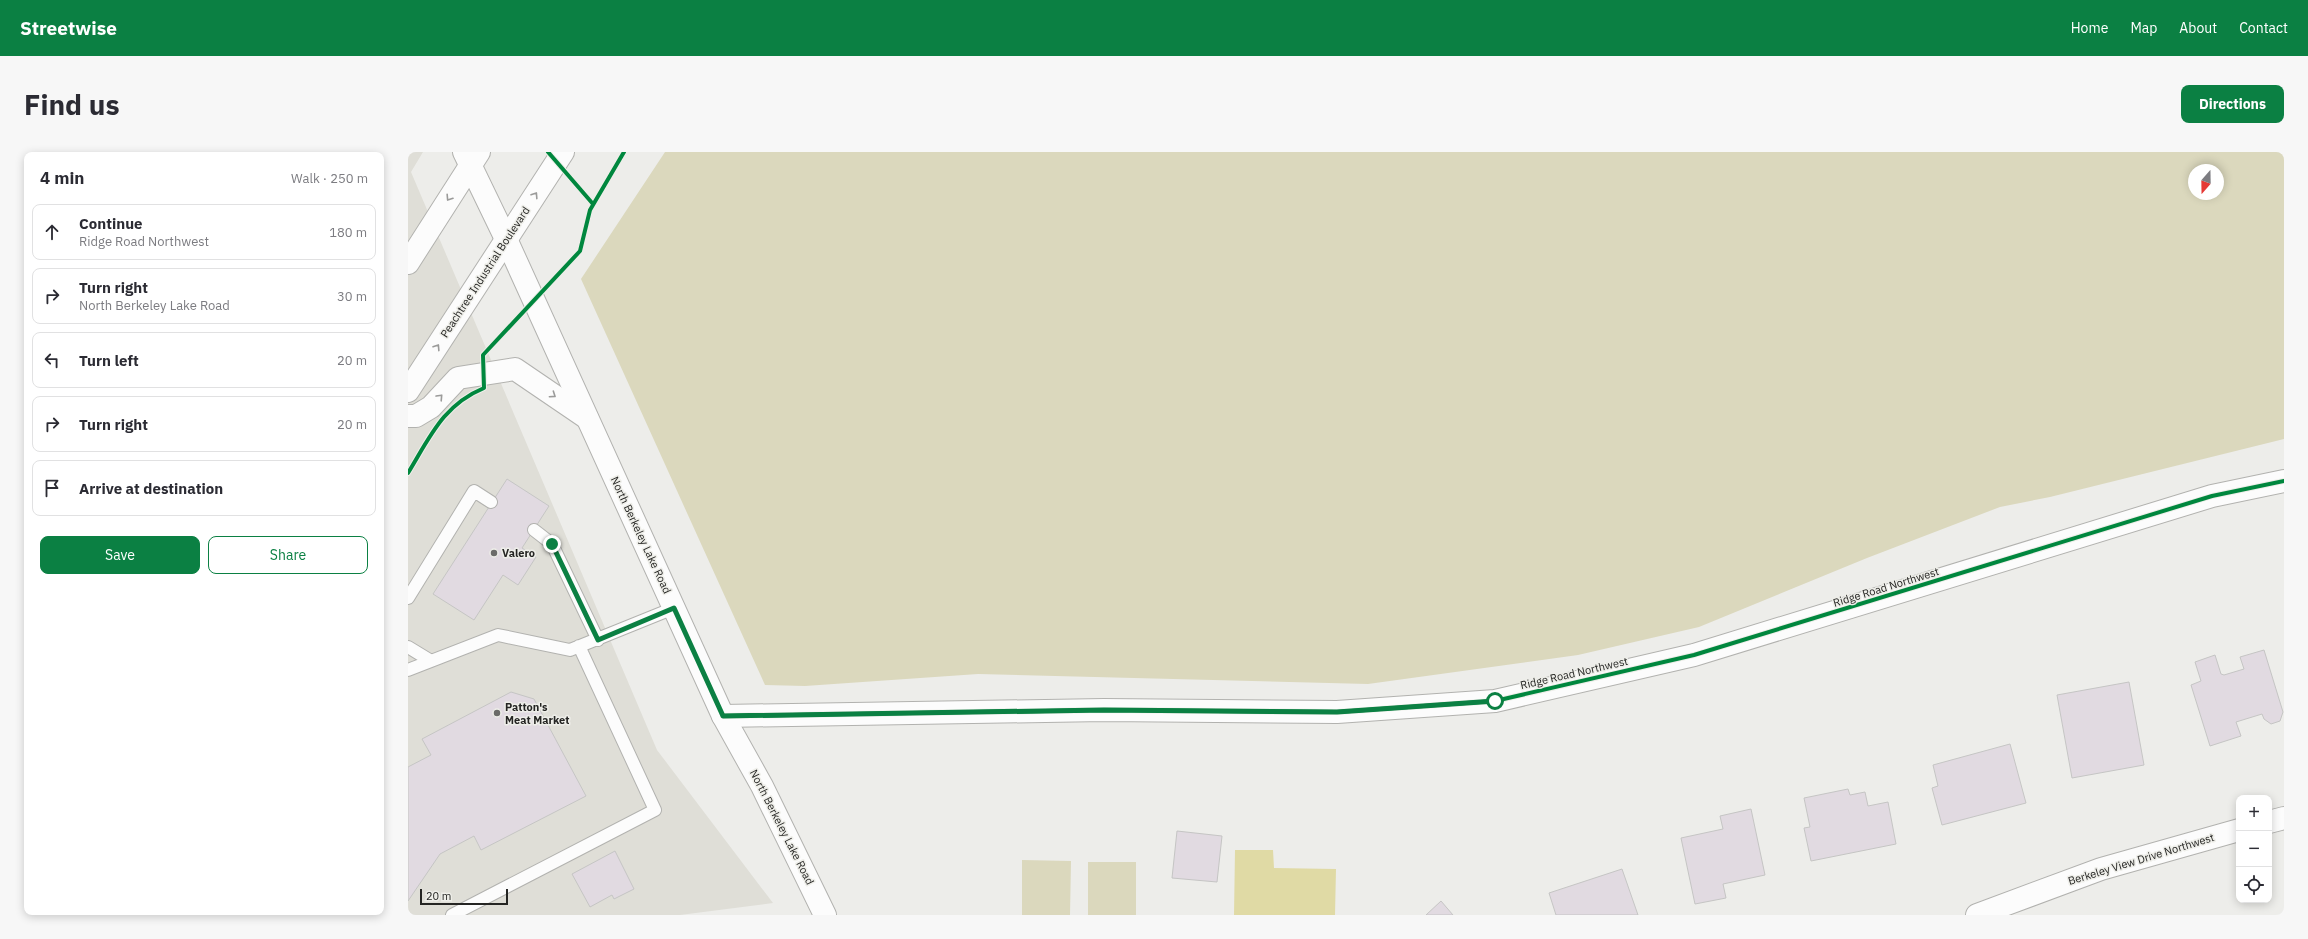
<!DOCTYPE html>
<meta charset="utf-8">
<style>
:root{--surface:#fff;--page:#f7f7f7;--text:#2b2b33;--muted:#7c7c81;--line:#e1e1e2;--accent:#0b8043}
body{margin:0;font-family:"IBM Plex Sans",sans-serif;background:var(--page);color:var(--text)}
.controls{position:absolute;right:12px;bottom:12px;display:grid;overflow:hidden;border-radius:8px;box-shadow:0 2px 10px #0003}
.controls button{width:36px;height:36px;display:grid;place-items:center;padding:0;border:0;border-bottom:1px solid var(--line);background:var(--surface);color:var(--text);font:20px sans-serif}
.compass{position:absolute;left:1780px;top:12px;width:36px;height:36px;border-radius:50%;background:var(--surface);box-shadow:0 2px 10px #0003;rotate:200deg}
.scale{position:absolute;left:12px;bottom:10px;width:88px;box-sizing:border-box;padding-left:4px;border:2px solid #252523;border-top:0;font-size:11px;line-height:14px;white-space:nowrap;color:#252523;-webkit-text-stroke:3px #eeeee9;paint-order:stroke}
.stop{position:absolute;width:12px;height:12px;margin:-9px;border:3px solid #0b8043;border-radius:50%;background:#fff}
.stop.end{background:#0b8043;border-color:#fff;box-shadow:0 1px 4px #0008}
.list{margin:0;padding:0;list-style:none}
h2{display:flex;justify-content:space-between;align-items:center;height:52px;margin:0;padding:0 16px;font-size:17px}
h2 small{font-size:13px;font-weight:400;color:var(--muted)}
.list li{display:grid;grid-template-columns:26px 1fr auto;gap:12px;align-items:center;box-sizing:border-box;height:56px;margin:0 8px 8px;padding:0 8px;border:1px solid var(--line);border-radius:8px}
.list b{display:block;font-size:15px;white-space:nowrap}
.list p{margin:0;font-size:13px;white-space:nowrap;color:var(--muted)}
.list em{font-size:13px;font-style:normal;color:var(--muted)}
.actions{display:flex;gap:8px;padding:12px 16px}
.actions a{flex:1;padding:9px 0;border:1px solid var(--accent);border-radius:8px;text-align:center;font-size:14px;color:var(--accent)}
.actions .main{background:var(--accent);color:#fff}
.icon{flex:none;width:22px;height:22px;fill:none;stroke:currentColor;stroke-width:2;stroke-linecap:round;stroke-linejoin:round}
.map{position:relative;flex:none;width:1876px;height:763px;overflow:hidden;border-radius:8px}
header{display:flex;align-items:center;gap:24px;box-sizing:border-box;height:56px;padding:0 20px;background:var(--accent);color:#fff}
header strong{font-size:19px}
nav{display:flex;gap:22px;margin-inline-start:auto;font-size:14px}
.intro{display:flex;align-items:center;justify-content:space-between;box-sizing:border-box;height:96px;padding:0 24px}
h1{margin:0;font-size:28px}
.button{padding:10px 18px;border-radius:8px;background:var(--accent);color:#fff;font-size:14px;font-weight:700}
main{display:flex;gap:24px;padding:0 24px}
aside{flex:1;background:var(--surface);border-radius:8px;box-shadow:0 2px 10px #0003}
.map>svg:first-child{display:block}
.built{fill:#dfded7}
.green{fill:#dbd8bd;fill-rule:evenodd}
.water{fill:#e0daa5}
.building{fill:#e1dae1;stroke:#c5c5c4}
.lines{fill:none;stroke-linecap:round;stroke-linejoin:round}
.service-casing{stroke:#b2b2af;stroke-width:14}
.minor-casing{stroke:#b2b2af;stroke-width:24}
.tertiary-casing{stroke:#b2b2af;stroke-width:24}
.trunk-casing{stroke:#b2b2af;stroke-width:24}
.service{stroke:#fcfcfc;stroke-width:12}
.minor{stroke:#fcfcfc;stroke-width:22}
.tertiary{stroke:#fcfcfc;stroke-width:22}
.trunk{stroke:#fcfcfc;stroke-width:22}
.cycleway-casing{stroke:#eeeee9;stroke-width:6}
.cycleway{stroke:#00873e;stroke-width:4}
.oneway{stroke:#9b9b9a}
.route{stroke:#0b8043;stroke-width:5}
.poi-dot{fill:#6b6b69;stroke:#eeeee9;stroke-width:1.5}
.labels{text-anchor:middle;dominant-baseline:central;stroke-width:3;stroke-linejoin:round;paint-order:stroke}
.street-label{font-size:11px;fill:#252523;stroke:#eeeee9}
.poi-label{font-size:11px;font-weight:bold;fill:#252523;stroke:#eeeee9;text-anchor:start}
</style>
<header>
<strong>Streetwise</strong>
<nav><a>Home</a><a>Map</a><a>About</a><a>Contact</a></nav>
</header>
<div class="intro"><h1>Find us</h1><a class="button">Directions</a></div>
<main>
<aside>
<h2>4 min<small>Walk · 250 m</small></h2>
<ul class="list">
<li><svg class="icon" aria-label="ahead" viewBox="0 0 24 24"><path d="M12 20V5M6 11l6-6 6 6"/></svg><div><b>Continue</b><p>Ridge Road Northwest</p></div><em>180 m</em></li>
<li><svg class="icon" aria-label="right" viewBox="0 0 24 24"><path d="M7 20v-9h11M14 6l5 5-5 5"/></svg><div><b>Turn right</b><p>North Berkeley Lake Road</p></div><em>30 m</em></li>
<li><svg class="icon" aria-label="left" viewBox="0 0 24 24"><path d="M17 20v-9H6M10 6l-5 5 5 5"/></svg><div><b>Turn left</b></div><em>20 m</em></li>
<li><svg class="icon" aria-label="right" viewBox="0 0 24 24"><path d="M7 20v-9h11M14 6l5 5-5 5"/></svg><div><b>Turn right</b></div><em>20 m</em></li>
<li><svg class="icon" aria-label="arrive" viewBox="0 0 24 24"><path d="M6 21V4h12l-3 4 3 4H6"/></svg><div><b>Arrive at destination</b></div></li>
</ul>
<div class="actions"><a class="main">Save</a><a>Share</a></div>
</aside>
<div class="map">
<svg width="1876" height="763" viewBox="0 0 1876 763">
<rect width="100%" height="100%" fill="#ededea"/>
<path class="built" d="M0,0H15L3,20L249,598L365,751L272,763H0Z"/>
<path class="green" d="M257,0H1876V287L1642,345L1592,355L1459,406L1291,475L1170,503L960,532L570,522L397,534L357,533L173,127ZM1786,18H1810V42H1786Z
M614,708L663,709L662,763H614Z
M680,710H728V763H680Z"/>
<path class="water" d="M827,698H865L866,716L928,717L927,763H826Z"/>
<path class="building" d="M99,327L141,354L114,396L128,405L110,433L95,423L66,468L25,442Z
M1856,498L1875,560L1872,569L1863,572L1856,567L1854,562L1828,570L1833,584L1802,594L1783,533L1793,529L1787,510L1807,503L1813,522L1816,523L1836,517L1832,505Z
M1721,530L1736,613L1664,626L1649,543Z
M103,540L126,547L178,644L73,698L66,684L32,702L0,749V615L23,603L14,587Z
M1602,592L1618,651L1534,673L1524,636L1530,634L1525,613Z
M1440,637L1442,643L1457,640L1460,654L1480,650L1488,692L1403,709L1396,676L1402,675L1396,646Z
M1343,657L1357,723L1315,732L1318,746L1287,752L1273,686L1315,677L1312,664Z
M769,679L814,684L809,730L764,726Z
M207,699L226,737L206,747L204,743L182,755L164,722Z
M1214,717L1230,763H1148L1141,741Z
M1033,749L1045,763H1018Z"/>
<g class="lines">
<g class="service-casing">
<path id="service" d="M126,378L144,392L190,488
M0,446L66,339L83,350
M0,495L23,509
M0,518L90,483L162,498L266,456
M44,763L247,658L171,494"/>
</g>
<g class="minor-casing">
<path id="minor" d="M315,564L696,558L929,560L1087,549L1286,503L1804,344L1876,329
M1861,670L1876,666
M1569,763L1693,717L1831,678"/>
</g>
<g class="tertiary-casing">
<path id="tertiary" d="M56,0L98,87L315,564L354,634L417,763"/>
</g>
<g class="trunk-casing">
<path id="trunk" d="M0,111L71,0
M0,239L155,0
M0,264H8L23,255L50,226L107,217L179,266"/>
</g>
<use href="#service" class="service"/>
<use href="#minor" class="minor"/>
<use href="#tertiary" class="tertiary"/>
<use href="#trunk" class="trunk"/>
<g class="cycleway-casing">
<path id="cycleway" d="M140,0L185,52
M0,321C22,285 35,253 76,236L75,203L172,99L182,58L216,0
M315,564L696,558L929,560L1087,549L1286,503L1804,344L1876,329"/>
</g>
<use href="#cycleway" class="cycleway"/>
</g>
<defs><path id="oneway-chevron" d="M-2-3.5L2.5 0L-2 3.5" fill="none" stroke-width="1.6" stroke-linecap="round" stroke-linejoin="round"/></defs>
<g class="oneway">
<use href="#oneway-chevron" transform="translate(127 43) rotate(-57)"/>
<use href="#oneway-chevron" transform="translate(41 46) rotate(123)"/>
<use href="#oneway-chevron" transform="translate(29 195) rotate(-57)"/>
<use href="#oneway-chevron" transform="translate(145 243) rotate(34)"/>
<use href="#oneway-chevron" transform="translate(32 245) rotate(-47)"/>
</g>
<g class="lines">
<path class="route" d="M144,392L190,488L266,456L315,564L696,558L929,560L1087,549"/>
</g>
<g class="poi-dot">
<circle cx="86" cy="401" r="4"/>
<circle cx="89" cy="561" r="4"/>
</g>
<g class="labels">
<g class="street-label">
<text transform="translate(77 120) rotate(-57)">Peachtree Industrial Boulevard</text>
<text transform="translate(233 383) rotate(65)">North Berkeley Lake Road</text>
<text transform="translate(1478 435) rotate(-17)">Ridge Road Northwest</text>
<text transform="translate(1166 521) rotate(-13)">Ridge Road Northwest</text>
<text transform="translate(374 675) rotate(63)">North Berkeley Lake Road</text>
<text transform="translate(1733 707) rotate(-17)">Berkeley View Drive Northwest</text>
</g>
<g class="poi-label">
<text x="94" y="401">Valero</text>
<text x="97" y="555">Patton's<tspan x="97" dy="13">Meat Market</tspan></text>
</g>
</g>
</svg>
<div class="controls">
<button>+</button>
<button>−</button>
<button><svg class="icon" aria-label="locate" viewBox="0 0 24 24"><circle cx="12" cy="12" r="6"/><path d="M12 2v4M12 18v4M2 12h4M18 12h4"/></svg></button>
</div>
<svg class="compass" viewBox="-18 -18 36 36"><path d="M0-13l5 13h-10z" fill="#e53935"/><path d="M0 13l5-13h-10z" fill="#7c7c81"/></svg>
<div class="scale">20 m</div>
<div class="stop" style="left:1087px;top:549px"></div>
<div class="stop end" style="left:144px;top:392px"></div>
</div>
</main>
